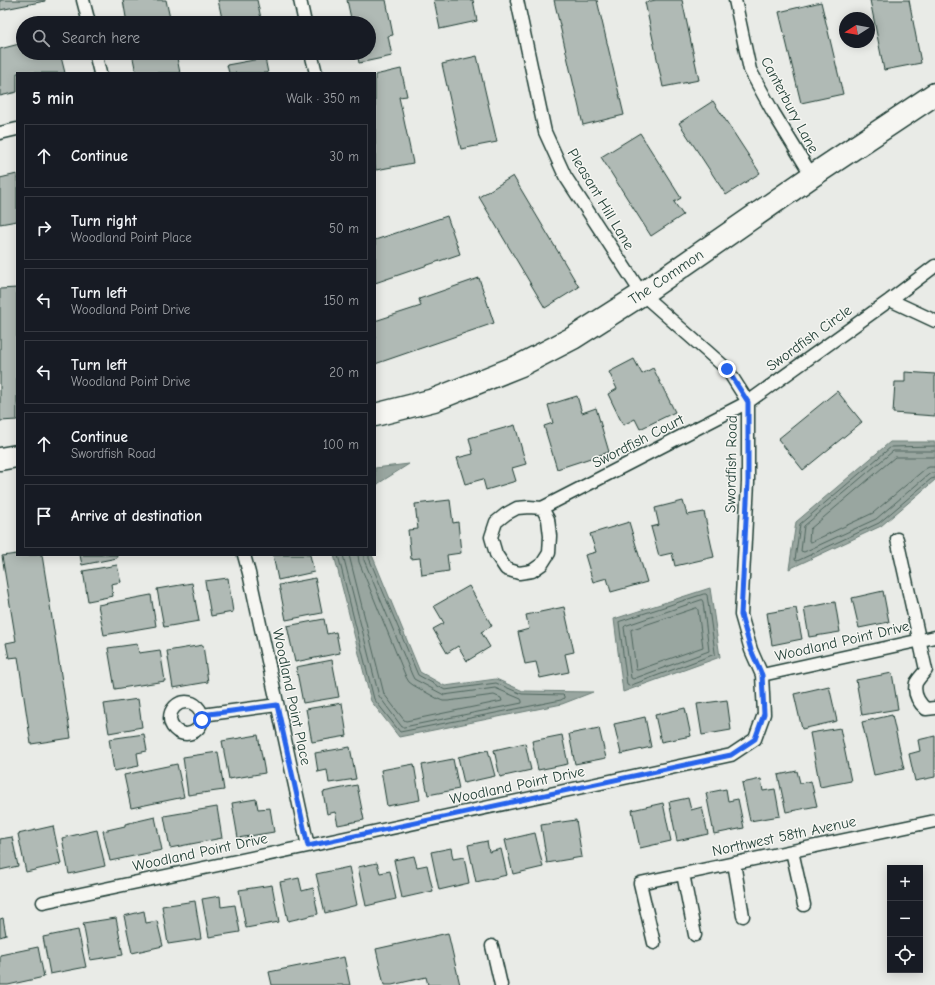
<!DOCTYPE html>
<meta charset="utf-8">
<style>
:root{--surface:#171b24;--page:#242831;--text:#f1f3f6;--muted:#9ea1a6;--line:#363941}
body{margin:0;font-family:"Comic Neue",sans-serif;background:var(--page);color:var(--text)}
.controls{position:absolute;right:12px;bottom:12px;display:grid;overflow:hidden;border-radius:0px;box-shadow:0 2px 10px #0003}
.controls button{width:36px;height:36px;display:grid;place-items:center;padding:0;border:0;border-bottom:1px solid var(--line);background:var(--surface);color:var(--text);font:20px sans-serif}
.compass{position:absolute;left:839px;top:12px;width:36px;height:36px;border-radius:50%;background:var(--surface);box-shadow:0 2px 10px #0003;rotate:259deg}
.stop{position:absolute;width:12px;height:12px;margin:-9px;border:3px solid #2563eb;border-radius:50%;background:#fff}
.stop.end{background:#2563eb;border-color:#fff;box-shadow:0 1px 4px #0008}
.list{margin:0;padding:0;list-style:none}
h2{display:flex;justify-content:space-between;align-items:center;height:52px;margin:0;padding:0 16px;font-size:17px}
h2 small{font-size:13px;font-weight:400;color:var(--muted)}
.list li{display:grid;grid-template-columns:26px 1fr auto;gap:12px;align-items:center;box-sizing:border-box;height:64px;margin:0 8px 8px;padding:0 8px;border:1px solid var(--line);border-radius:0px}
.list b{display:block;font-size:15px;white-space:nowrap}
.list p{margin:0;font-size:13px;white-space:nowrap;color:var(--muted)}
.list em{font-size:13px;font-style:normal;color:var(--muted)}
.icon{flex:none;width:22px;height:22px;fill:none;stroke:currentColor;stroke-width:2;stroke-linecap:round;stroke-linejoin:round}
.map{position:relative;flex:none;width:935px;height:985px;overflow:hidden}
.search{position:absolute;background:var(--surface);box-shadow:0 2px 10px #0003;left:16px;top:16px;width:360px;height:44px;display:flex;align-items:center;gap:10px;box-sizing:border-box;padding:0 14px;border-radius:22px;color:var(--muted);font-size:15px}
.panel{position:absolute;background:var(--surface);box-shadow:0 2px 10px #0003;left:16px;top:72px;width:360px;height:484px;border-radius:0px}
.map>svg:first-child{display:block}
.water{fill:#99a6a0;stroke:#687c75}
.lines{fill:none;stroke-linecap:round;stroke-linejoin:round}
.shore{stroke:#50675f;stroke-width:1}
.building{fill:#b0bab5;stroke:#1f3d34}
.service-casing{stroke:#1f3d34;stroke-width:15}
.minor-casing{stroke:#1f3d34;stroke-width:25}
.service{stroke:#f6f6f2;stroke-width:12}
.minor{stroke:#f6f6f2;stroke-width:22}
.route{stroke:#2563eb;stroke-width:5}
.labels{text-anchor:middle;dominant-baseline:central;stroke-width:3;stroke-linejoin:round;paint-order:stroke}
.street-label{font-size:15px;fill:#1f3d34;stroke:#f6f6f2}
</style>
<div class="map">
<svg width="935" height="985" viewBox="0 0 935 985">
<rect width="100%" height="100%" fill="#e9ebe7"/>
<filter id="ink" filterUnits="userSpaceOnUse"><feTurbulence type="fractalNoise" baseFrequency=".025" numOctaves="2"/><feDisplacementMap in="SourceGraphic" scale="8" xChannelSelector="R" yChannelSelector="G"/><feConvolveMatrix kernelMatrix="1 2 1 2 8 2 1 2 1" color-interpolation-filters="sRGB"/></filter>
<g filter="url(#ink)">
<path class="water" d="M890,442H935V480L881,526L789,569L796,522Z
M409,464L379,483L375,487V468Z
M334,555H372L420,672L445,686L496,679L523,691L593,692L562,704L399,737L371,701Z
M710,588L720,657L623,692L614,619Z"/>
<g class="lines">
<path class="shore" d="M935,446L891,447L800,524L795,560L797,561L879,523L931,479L935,478
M935,451H893L804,526L801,551L804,552L876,519L928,475L931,473H935
M935,457H895L810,529L809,541L811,542L873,513L925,469L929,467H935
M338,555L374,699L400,732L561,700L564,698V696L563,695L522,694L496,683L445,690L418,675L369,558V555
M343,555L379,696L402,727H404L522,703V701L521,699L495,688L444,695L414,679L412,675L364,560V555
M349,555L384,694L404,720L406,721L502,701L501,698L494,695L448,701H443L438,699L413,685L409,682L406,677L359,562L358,555
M704,594H706L707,595L715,652V654L629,686L627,685L619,622Z
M702,600L703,602L709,651L633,679L631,678L624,627L625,626Z
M697,608L698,610L703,647L638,670H636L631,631V630Z"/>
</g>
<path class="building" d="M0,0H45V1L0,10Z
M123,0H166L171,23H127Z
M218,0H257L262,23H223Z
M347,0H386L393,35L388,36L392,56L359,63L357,53H369V23H352Z
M434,0H473L477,21L440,29Z
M554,0H597L624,115L583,125Z
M656,0H682L699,80L663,87L645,2Z
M870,0H909L921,63L884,70Z
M821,2L843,94L801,103L779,12Z
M23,43V53H60L65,73H17V92L0,96V49Z
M132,53H176L180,73H136Z
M477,56L497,142L461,149L442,64Z
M265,58L268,73H229L227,65Z
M401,69L407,96L399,97L413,163L376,170L375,165V75Z
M713,101L760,173L726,195L679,123Z
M640,133L681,198L674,202L683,215L651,236L601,157Z
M17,174V221L0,224V178Z
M513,176L579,287L545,308L479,197Z
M447,216L460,254L375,283V240Z
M479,278L494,323L375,364V321L421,306L419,299Z
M17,288V420L0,421V289Z
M634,359L642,374L653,368L675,412L640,429L635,419L623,425L608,394L617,389L609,372Z
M905,372L935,374V416L893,413L895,382H905Z
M837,391L862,422L803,470L778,439Z
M577,396L582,413L596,408L609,452L557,469L544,426L553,423L548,405Z
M515,425L526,464L512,468L516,481L486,490L483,479L465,484L457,458L473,454L469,438Z
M450,500L453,523L458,522L461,553L447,555L449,571L422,575L420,558L411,559L408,530L418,529L415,504Z
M683,501L687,515L704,512L714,557L675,566L672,553L659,556L651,527L659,525L655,508Z
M629,522L647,582L611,592L607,578L593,582L585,555L596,552L590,534Z
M17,554V555H42L71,738L31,744L18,657L9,658L6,643L16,641L2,556Z
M80,555H117V558L82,565Z
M273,555H310L314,572L278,580Z
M117,565L121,582L111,584L113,596L88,601L83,571Z
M228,578L233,612L211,616L205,581Z
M315,578L322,613L286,620L279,585Z
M192,583L199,621L164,627L157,589Z
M469,586L492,626L481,632L490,647L467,661L458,646L447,653L433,629L444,623L434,606Z
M883,591L889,622L859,628L852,598Z
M151,595L156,626L104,635L98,605Z
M835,602L840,632L809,637L804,608Z
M564,607L574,652L565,654L569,672L540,678L536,662L525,664L518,632L529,629L526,615Z
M796,608L802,639L772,645L767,613Z
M324,619L327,634L336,632L340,653L295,662L287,626Z
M137,644L139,653L160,650L165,681L115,689L108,648Z
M203,645L208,682L173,688L167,651Z
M332,660L339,697L303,703L296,667Z
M892,673L898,709L862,715L856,680Z
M829,686L837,721L802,729L794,694Z
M138,699L142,727L109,733L104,704Z
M727,700L731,730L702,735L697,704Z
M342,703L347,736L312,742L306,709Z
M685,708L691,736L661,742L655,715Z
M892,715L904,769L874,775L862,722Z
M645,717L651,747L621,754L614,724Z
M599,728L606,758L575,764L569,734Z
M840,728L851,781L820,787L810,733Z
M144,734L147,751L137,753L139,766L114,771L109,739Z
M258,735L265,773L229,779L222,741Z
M562,735L568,764L538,770L532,741Z
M935,736V777L915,781L909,754L920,751L918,740Z
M525,743L531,770L500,777L494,750Z
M350,747L356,779L329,783L327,770L318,772L315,753Z
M488,750L495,776L464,783L458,757Z
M218,752L224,790L188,795L183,757Z
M453,759L459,789L428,795L422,765Z
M177,764L184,797L131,808L124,775Z
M414,764L420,800L387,806L381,770Z
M797,771L800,783L811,781L817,806L786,812L778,775Z
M761,779L763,791L775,789L780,816L750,821L742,783Z
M357,785L364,820L338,825L335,812L327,814L323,792Z
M726,789L728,801L738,799L744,828L714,834L706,793Z
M688,798L691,810L702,807L708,834L677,841L669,802Z
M256,799L258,809L270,808L274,832L238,838L232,803Z
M663,803L671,841L640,848L632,810Z
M217,807L222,838L170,848L164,816Z
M155,817L162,850L110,861L103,831L125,826V824Z
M576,820L582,857L547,863L541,825Z
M53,826L61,864L26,872L18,834Z
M97,830L105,866L69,874L62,838Z
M535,833L543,867L513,874L505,840Z
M12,837L18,866L0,870V839Z
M487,841L489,852L501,849L507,875L476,882L468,845Z
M451,848L453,859L464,857L469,883L439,890L431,852Z
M414,856L417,867L427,865L433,891L402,898L394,860Z
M377,863L380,873L390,871L396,899L366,906L358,867Z
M349,867L357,905L325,913L316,874Z
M299,878L302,891L313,888L318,914L288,921L280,882Z
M272,885L279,922L246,928L239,890Z
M220,896L221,907L235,905L240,932L209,937L202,899Z
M195,901L201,939L168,944L162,906Z
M144,911L146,923L157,921L163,946L132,953L124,916Z
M3,918L6,935L0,937V919Z
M116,918L123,955L90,960L83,923Z
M78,930L86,967L50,974L43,937Z
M448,933L460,985H428L426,977L392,985H384L376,949Z
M38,947L44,977L8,985H0V955Z
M344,957L350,985H272L269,972Z"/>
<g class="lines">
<g class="service-casing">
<path id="service" d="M83,0L89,23
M300,0L305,23
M517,0L545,132L565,176L642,294L727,369L748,402V482L741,615L751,650L762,675
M735,0L750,70L773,112L812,176
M95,53L100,73
M311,53L316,73
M0,133L17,129
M890,300L935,321
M529,507L542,508L548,519L550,536L549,553L542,564L532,571L519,573L506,569L496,554L491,537L496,522L506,514L517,508Z
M542,508L748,402L890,300L935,266
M897,539L926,670
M244,555L249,573L308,846
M926,670C923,674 918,679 916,683C913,694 918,702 926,709L935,708
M170 718a16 16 0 1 1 32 0a16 16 0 1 1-32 0Z
M202,715L277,705
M792,851L804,905
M734,863L743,916
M683,874L695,935
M43,902L308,846L731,755L755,739L764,714L762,675L935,637
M654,943L640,883L935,821
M492,946L501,985"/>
</g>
<g class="minor-casing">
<path id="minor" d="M375,415L434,400L521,365L573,338L642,294L812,176L935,94
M0,459L17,456"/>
</g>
<use href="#service" class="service"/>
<use href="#minor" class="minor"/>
</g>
</g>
<g class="lines" filter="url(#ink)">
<path class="route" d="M202,720V715L277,705L308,846L731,755L755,739L764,714L762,675L751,650L741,615L748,482V402L727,369"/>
</g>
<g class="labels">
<g class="street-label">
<text transform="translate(790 105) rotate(62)">Canterbury Lane</text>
<text transform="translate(601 199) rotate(59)">Pleasant Hill Lane</text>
<text transform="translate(666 277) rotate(-34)">The Common</text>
<text transform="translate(809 338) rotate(-36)">Swordfish Circle</text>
<text transform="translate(638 441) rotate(-27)">Swordfish Court</text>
<text transform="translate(731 464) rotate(-89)">Swordfish Road</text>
<text transform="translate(842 641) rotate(-13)">Woodland Point Drive</text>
<text transform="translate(292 697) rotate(78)">Woodland Point Place</text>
<text transform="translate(517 785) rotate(-12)">Woodland Point Drive</text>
<text transform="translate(784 836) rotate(-12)">Northwest 58th Avenue</text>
<text transform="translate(200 852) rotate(-12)">Woodland Point Drive</text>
</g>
</g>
</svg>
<div class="controls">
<button>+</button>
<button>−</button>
<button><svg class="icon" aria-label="locate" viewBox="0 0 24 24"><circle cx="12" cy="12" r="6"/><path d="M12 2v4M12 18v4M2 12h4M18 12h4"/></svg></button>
</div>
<svg class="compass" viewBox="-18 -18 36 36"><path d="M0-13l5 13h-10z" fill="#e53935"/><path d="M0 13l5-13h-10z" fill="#9ea1a6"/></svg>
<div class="stop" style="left:202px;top:720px"></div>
<div class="stop end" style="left:727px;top:369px"></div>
<div class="search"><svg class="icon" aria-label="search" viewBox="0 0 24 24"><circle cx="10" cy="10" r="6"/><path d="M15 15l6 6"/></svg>Search here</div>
<section class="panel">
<h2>5 min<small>Walk · 350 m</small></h2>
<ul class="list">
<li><svg class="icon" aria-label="ahead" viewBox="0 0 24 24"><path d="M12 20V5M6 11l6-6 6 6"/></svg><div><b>Continue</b></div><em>30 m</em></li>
<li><svg class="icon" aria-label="right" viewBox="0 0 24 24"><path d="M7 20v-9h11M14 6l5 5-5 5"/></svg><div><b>Turn right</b><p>Woodland Point Place</p></div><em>50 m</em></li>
<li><svg class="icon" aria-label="left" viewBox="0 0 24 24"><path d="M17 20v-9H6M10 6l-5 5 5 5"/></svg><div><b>Turn left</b><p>Woodland Point Drive</p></div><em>150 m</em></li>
<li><svg class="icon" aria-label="left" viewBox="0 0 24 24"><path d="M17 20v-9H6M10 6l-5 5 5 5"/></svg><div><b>Turn left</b><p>Woodland Point Drive</p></div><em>20 m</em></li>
<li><svg class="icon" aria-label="ahead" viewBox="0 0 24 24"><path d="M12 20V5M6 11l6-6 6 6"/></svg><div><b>Continue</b><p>Swordfish Road</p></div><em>100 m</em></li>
<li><svg class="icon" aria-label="arrive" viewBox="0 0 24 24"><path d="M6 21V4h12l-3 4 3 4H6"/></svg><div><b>Arrive at destination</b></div></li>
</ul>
</section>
</div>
